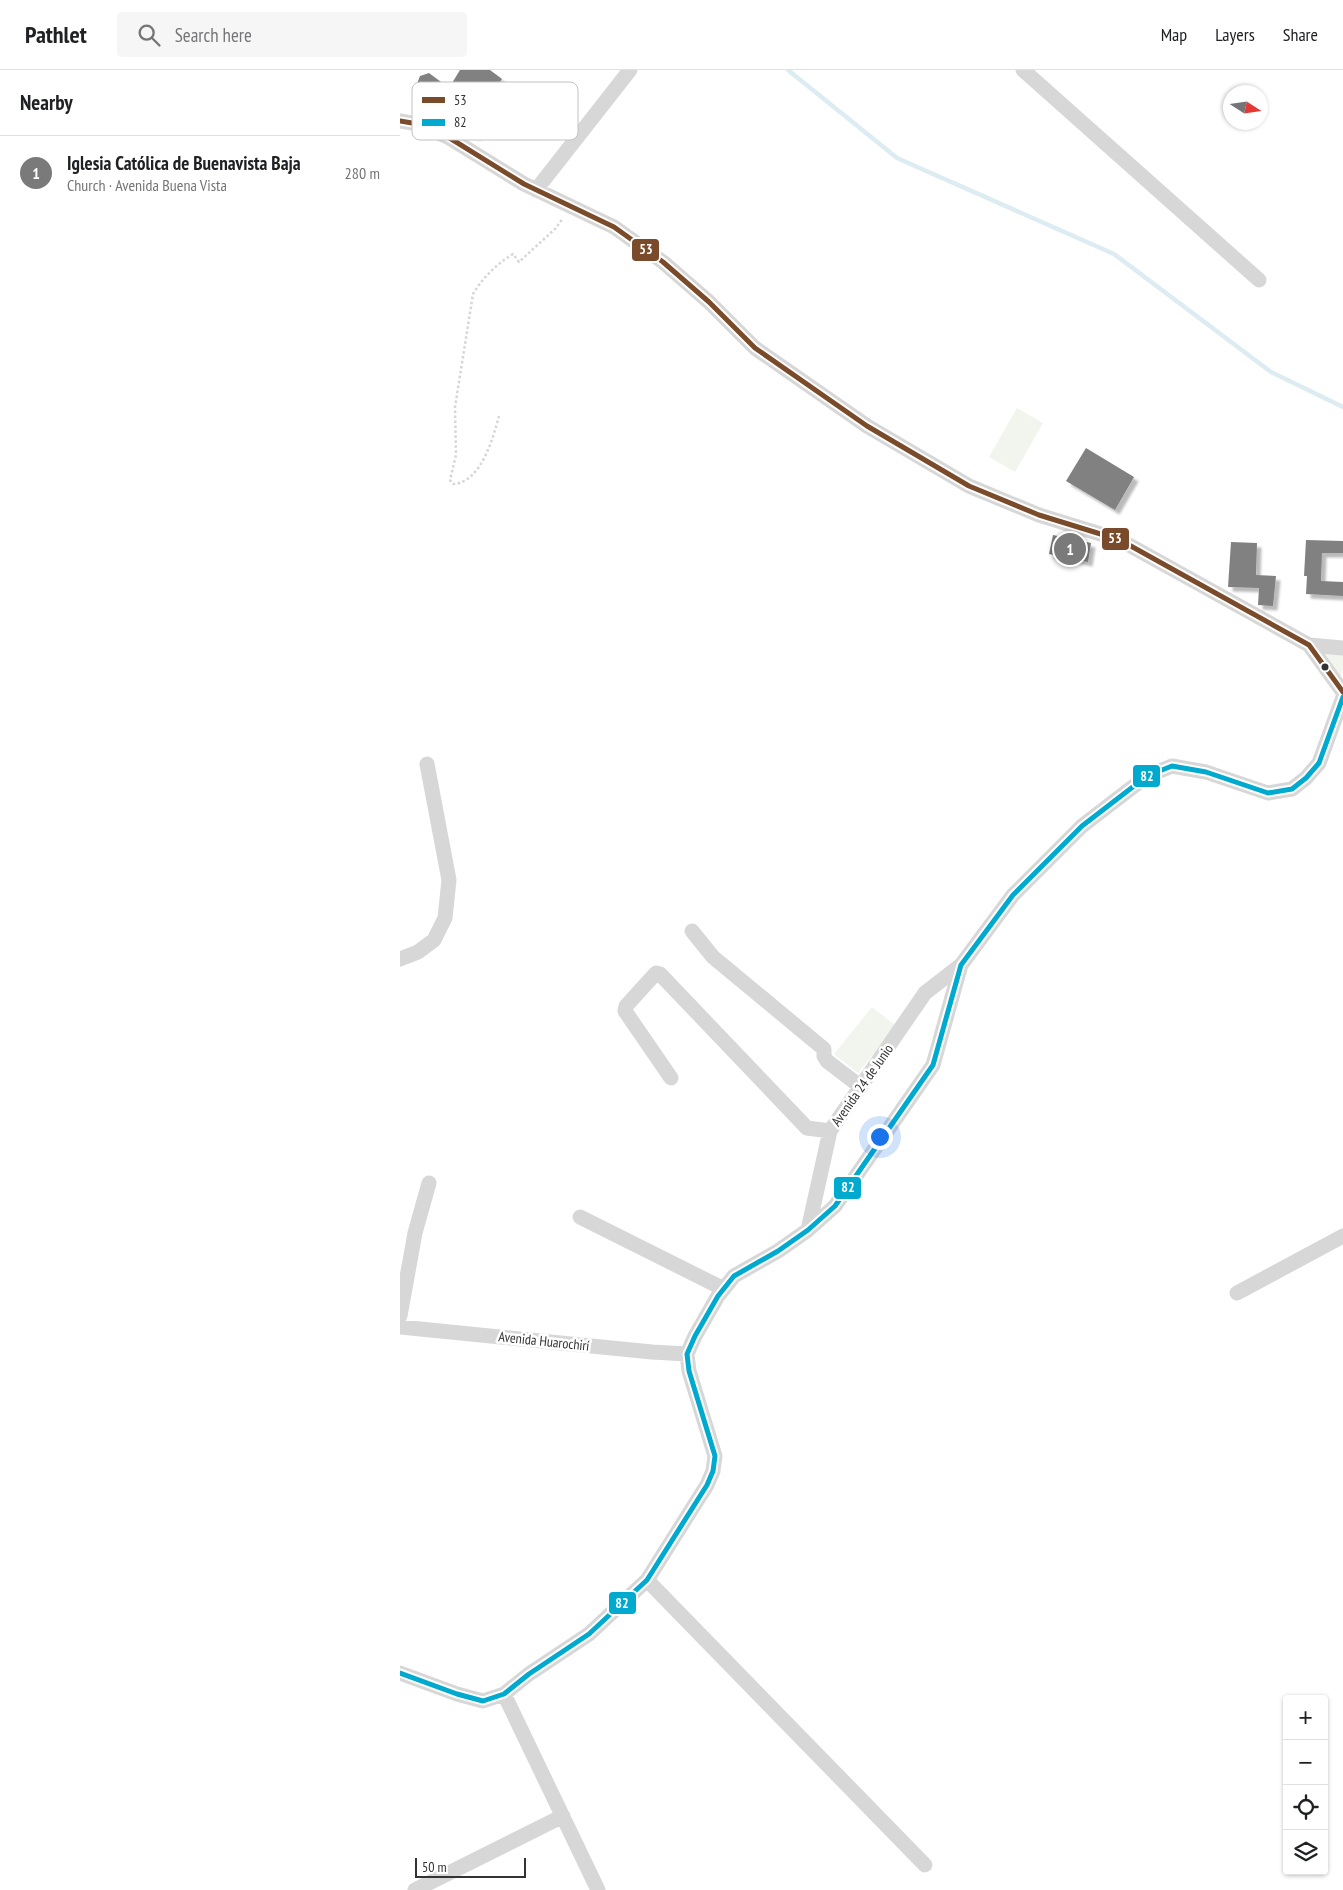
<!DOCTYPE html>
<meta charset="utf-8">
<style>
:root{--surface:#fff;--page:#f6f6f6;--text:#202124;--muted:#757577;--line:#e0e0e0;--accent:#7a7a7a}
body{margin:0;font-family:"PT Sans Narrow",sans-serif;background:var(--page);color:var(--text)}
.controls{position:absolute;right:15px;bottom:15px;display:grid;overflow:hidden;border-radius:5px;box-shadow:0 1px 4px #0004}
.controls button{width:45px;height:45px;display:grid;place-items:center;padding:0;border:0;border-bottom:1px solid var(--line);background:var(--surface);color:var(--text);font:25px sans-serif}
.compass{position:absolute;left:823px;top:15px;width:45px;height:45px;border-radius:50%;background:var(--surface);box-shadow:0 1px 4px #0004;rotate:102deg}
.scale{position:absolute;left:15px;bottom:12px;width:111px;box-sizing:border-box;padding-left:5px;border:2px solid #333;border-top:0;font-size:14px;line-height:18px;white-space:nowrap;color:#333;-webkit-text-stroke:4px #fff;paint-order:stroke}
.you{position:absolute;left:479px;top:1066px;width:18px;height:18px;margin:-12px;border:4px solid #fff;border-radius:50%;background:#1a73e8;box-shadow:0 0 0 8px #1a73e833}
.badge{display:grid;place-items:center;width:32px;height:32px;border-radius:50%;background:var(--accent);color:#fff;font-size:16px;font-weight:700}
.pin{position:absolute;translate:-50% -50%;border:2px solid #fff;box-shadow:0 1px 5px #0006}
.list{margin:0;padding:0;list-style:none}
h2{display:flex;justify-content:space-between;align-items:center;height:65px;margin:0;padding:0 20px;font-size:21px}
h2 small{font-size:16px;font-weight:400;color:var(--muted)}
.list li{display:grid;grid-template-columns:32px 1fr auto;gap:15px;align-items:center;box-sizing:border-box;height:75px;padding:0 20px;border-top:1px solid var(--line)}
.list b{display:block;font-size:19px;white-space:nowrap}
.list p{margin:0;font-size:16px;white-space:nowrap;color:var(--muted)}
.list em{font-size:16px;font-style:normal;color:var(--muted)}
.icon{flex:none;width:28px;height:28px;fill:none;stroke:currentColor;stroke-width:2;stroke-linecap:round;stroke-linejoin:round}
.map{position:relative;flex:none;width:943px;height:1820px;overflow:hidden}
header{display:flex;align-items:center;gap:30px;box-sizing:border-box;height:70px;padding:0 25px;background:var(--surface);border-bottom:1px solid var(--line)}
header strong{font-size:24px}
nav{display:flex;gap:28px;margin-inline-start:auto;font-size:18px}
.search{width:350px;height:45px;background:var(--page);display:flex;align-items:center;gap:12px;box-sizing:border-box;padding:0 18px;border-radius:5px;color:var(--muted);font-size:19px}
main{display:flex}
aside{flex:1;background:var(--surface)}
.map>svg:first-child{display:block}
.green{fill:#f1f5ed}
.lines{fill:none;stroke-linecap:round;stroke-linejoin:round}
.stream{stroke:#ddebf3;stroke-width:4.5}
.building{fill:#818181;filter:url(#shadow)}
.path{stroke:#d6d6d6;stroke-width:2.5;stroke-dasharray:2.5 2.5;stroke-linecap:butt}
.minor{stroke:#d7d7d7;stroke-width:15}
.bus-1-casing{stroke:#fff;stroke-width:9}
.bus-2-casing{stroke:#fff;stroke-width:9}
.bus-1{stroke:#7a4b2a;stroke-width:5}
.bus-2{stroke:#00a9ce;stroke-width:5}
.bus-dot{fill:#333;stroke:#fff;stroke-width:2}
.labels{text-anchor:middle;dominant-baseline:central;stroke-width:5;stroke-linejoin:round;paint-order:stroke}
.street-label{font-size:14px;fill:#333;stroke:#fff}
.key{fill:#fff;stroke:#c2c2c2;stroke-width:1}
.key-label{font-size:14px;fill:#333}
.line-badge{stroke:#fff;stroke-width:2}
.badge-label{font-size:14px;text-anchor:middle;font-weight:bold;fill:#fff}
</style>
<header>
<strong>Pathlet</strong>
<div class="search"><svg class="icon" aria-label="search" viewBox="0 0 24 24"><circle cx="10" cy="10" r="6"/><path d="M15 15l6 6"/></svg>Search here</div>
<nav><a>Map</a><a>Layers</a><a>Share</a></nav>
</header>
<main>
<aside>
<h2>Nearby<small></small></h2>
<ul class="list">
<li><span class="badge">1</span><div><b>Iglesia Católica de Buenavista Baja</b><p>Church · Avenida Buena Vista</p></div><em>280 m</em></li>
</ul>
</aside>
<div class="map">
<svg width="943" height="1820" viewBox="0 0 943 1820">
<defs>
<filter id="shadow"><feDropShadow dx="4.5" dy="4.5" stdDeviation="1" flood-color="#0004"/></filter>
</defs>
<rect width="100%" height="100%" fill="#fff"/>
<path class="green" d="M617,338L643,353L615,402L589,387Z
M921,582L943,583V600L940,608Z
M472,937L496,956L458,1003L434,984Z"/>
<g class="lines">
<path class="stream" d="M388,0L497,88L714,184L871,302L943,337"/>
</g>
<path class="building" d="M60,0H90L102,9L92,23L100,28L76,66L48,45L45,49L34,41L18,23L16,16L20,6L29,3L49,18Z
M686,378L734,407L715,440L666,411Z
M653,465L691,473L688,492L649,484Z
M906,470L943,471V483H922L921,511L943,512V526L906,524L907,506H904Z
M831,472L857,473L856,505L876,506L873,536L858,535L859,518L828,517Z"/>
<g class="lines">
<path class="path" d="M99,346C93,368 81,413 53,414L50,410L56,385L55,337L73,224C83,207 97,194 113,184L119,192L156,158L163,148"/>
<path class="minor" d="M623,0L859,210
M0,51L18,54L48,67L124,114L214,157L263,192L309,232L355,278L467,356L569,416L639,445L720,470L909,575L943,622
M136,120L230,0
M909,575L943,578
M292,861L313,887L424,979V986L427,991L461,1017
M0,889L18,882L34,870L45,848L49,810L27,694
M271,1008L225,941L226,936L256,903L260,904L407,1058L430,1061
M180,1147L324,1219
M408,1160L430,1061L525,923L561,895
M837,1223L943,1166
M0,1246L15,1163L29,1113
M0,1257L252,1282L287,1284
M247,1510L525,1795
M0,1603L57,1624L83,1631L104,1624L129,1604L189,1564L247,1510L307,1415L313,1401L315,1386L289,1301L287,1284L295,1266L318,1226L334,1206L378,1181L408,1160L435,1136L533,995L561,895L613,825L682,756L747,706L772,696L806,702L868,723L892,719L906,708L919,693L943,627
M104,1624L198,1820
M15,1820L163,1746"/>
<g class="bus-1-casing">
<path id="bus-1" d="M0,51L18,54L48,67L124,114L214,157L263,192L309,232L355,278L467,356L569,416L639,445L720,470L909,575L943,622"/>
</g>
<g class="bus-2-casing">
<path id="bus-2" d="M0,1603L57,1624L83,1631L104,1624L129,1604L189,1564L247,1510L307,1415L313,1401L315,1386L289,1301L287,1284L295,1266L318,1226L334,1206L378,1181L408,1160L435,1136L533,995L561,895L613,825L682,756L747,706L772,696L806,702L868,723L892,719L906,708L919,693L943,627"/>
</g>
<use href="#bus-1" class="bus-1"/>
<use href="#bus-2" class="bus-2"/>
</g>
<circle class="bus-dot" cx="925" cy="597" r="4.5"/>
<g class="labels">
<g class="street-label">
<text transform="translate(462 1015) rotate(-55)">Avenida 24 de Junio</text>
<text transform="translate(144 1271) rotate(6)">Avenida Huarochirí</text>
</g>
</g>
<rect x="12" y="12" width="166" height="58" rx="8" class="key"/>
<rect x="22" y="27" width="23" height="6" fill="#7a4b2a"/>
<rect x="22" y="49" width="23" height="7" fill="#00a9ce"/>
<g class="key-label">
<text x="54" y="35">53</text>
<text x="54" y="57">82</text>
</g>
<g class="line-badge">
<rect x="231" y="168" width="29" height="24" rx="5" fill="#7a4b2a"/>
<rect x="701" y="457" width="29" height="24" rx="5" fill="#7a4b2a"/>
<rect x="732" y="694" width="29" height="24" rx="5" fill="#00a9ce"/>
<rect x="433" y="1106" width="29" height="24" rx="5" fill="#00a9ce"/>
<rect x="208" y="1521" width="29" height="24" rx="5" fill="#00a9ce"/>
</g>
<g class="badge-label">
<text x="246" y="184">53</text>
<text x="715" y="473">53</text>
<text x="747" y="711">82</text>
<text x="448" y="1122">82</text>
<text x="222" y="1538">82</text>
</g>
</svg>
<div class="controls">
<button>+</button>
<button>−</button>
<button><svg class="icon" aria-label="locate" viewBox="0 0 24 24"><circle cx="12" cy="12" r="6"/><path d="M12 2v4M12 18v4M2 12h4M18 12h4"/></svg></button>
<button><svg class="icon" aria-label="layers" viewBox="0 0 24 24"><path d="M12 4l9 5-9 5-9-5zM3 14l9 5 9-5"/></svg></button>
</div>
<svg class="compass" viewBox="-18 -18 36 36"><path d="M0-13l5 13h-10z" fill="#e53935"/><path d="M0 13l5-13h-10z" fill="#757577"/></svg>
<div class="scale">50 m</div>
<div class="you"></div>
<div class="pin badge" style="left:670px;top:479px">1</div>
</div>
</main>
